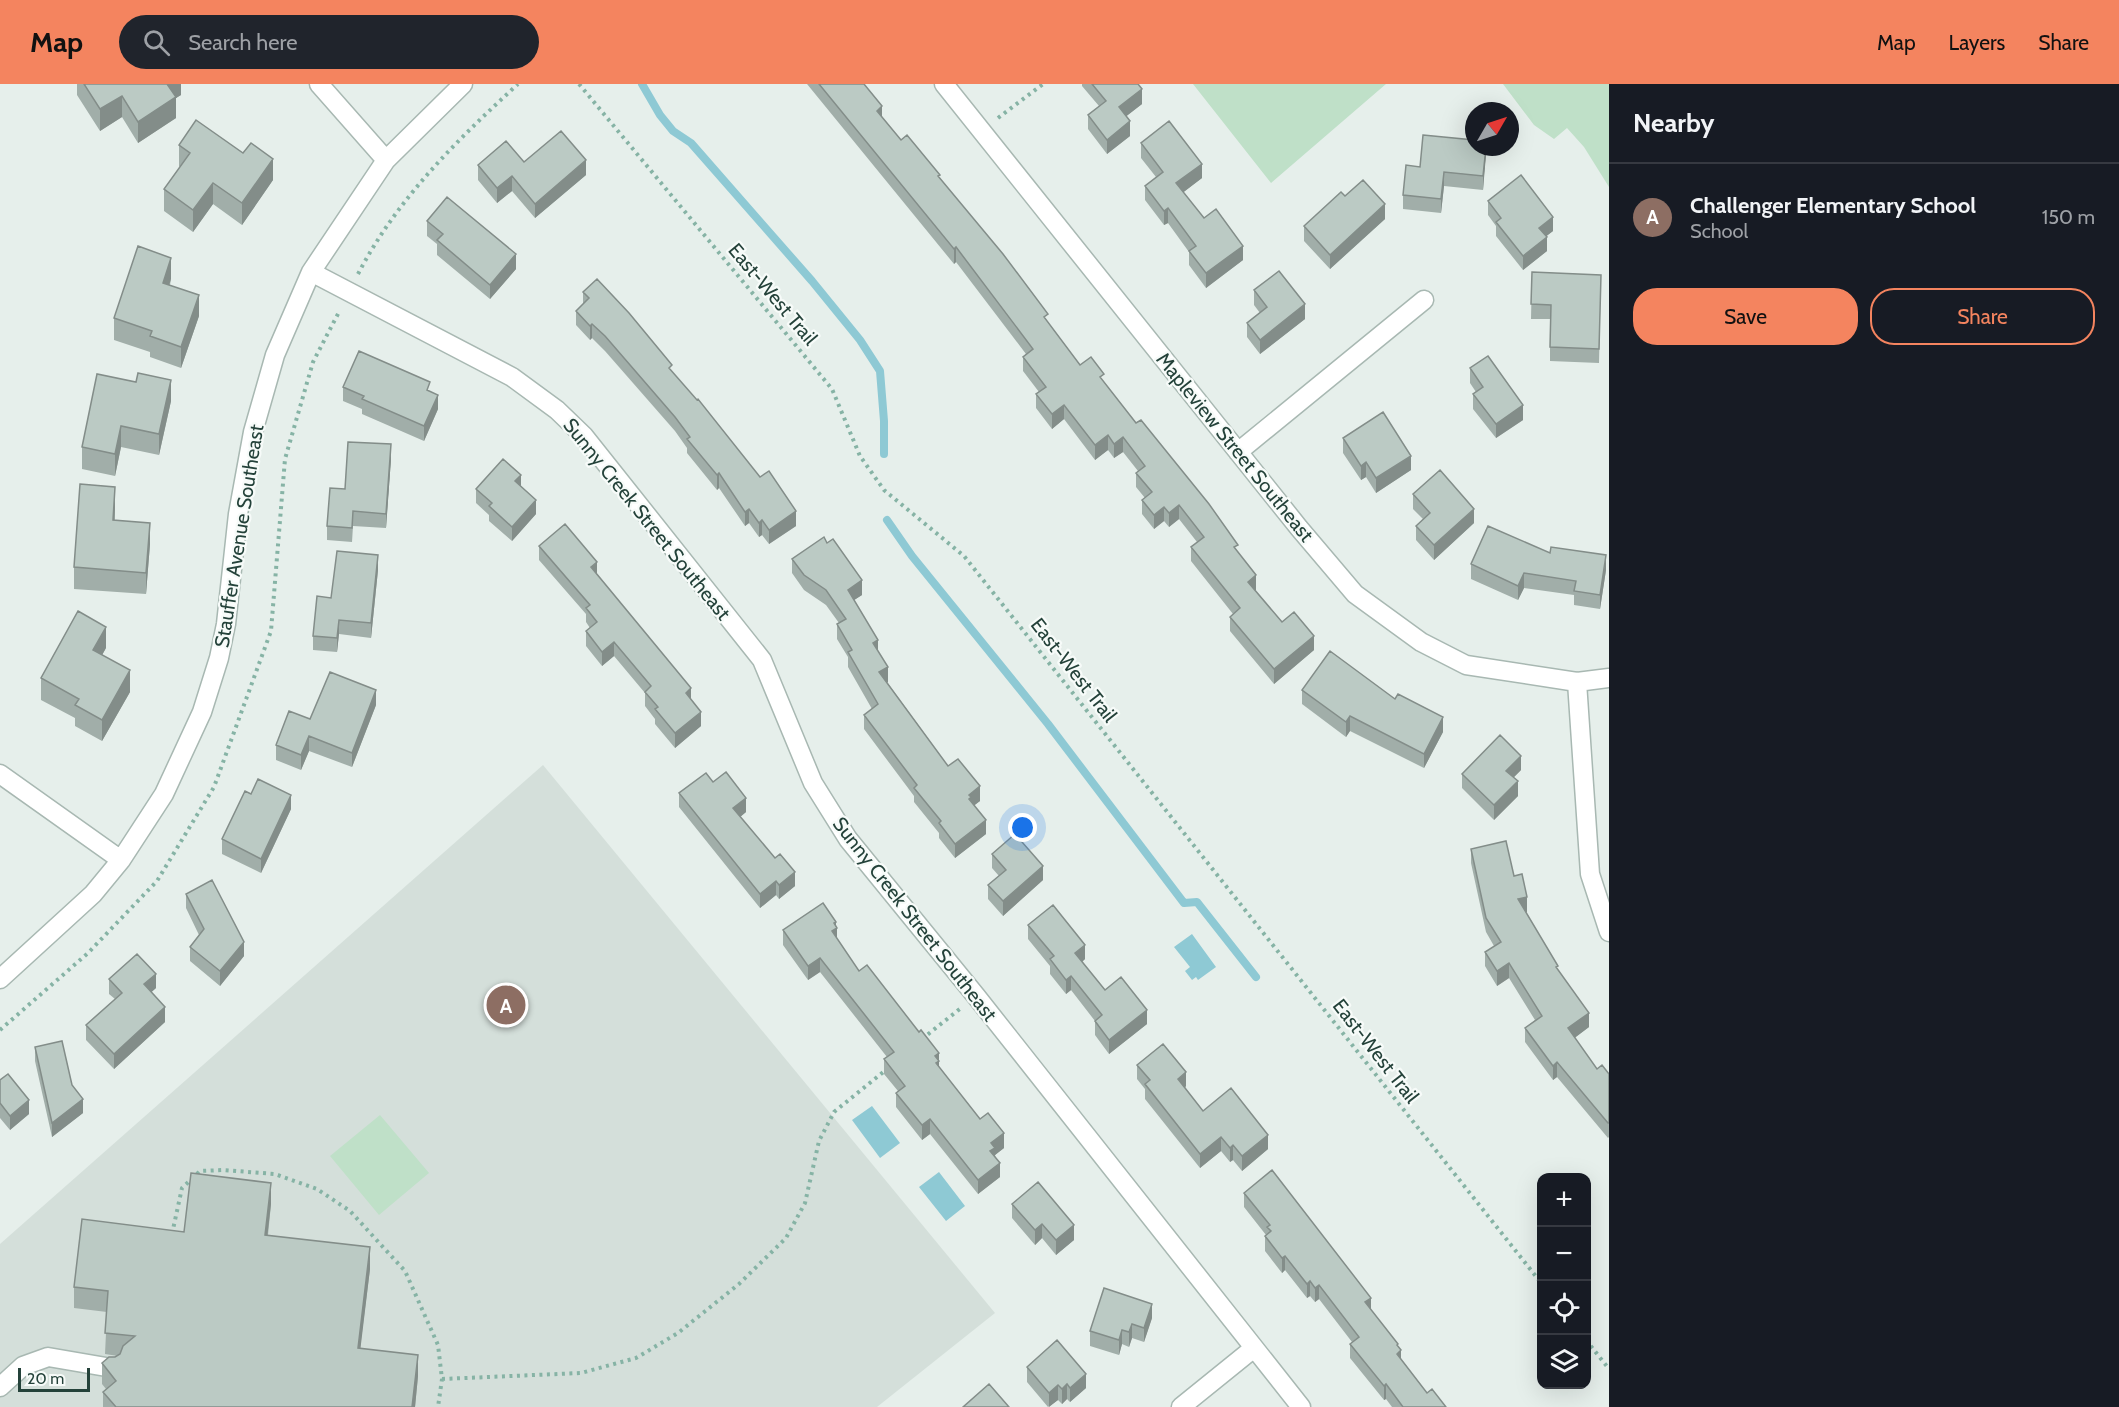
<!DOCTYPE html>
<meta charset="utf-8">
<style>
:root{--surface:#171b24;--page:#20242c;--text:#f1f3f6;--muted:#9ea1a6;--line:#363941;--accent:#f4845f}
body{margin:0;font-family:Cabin,sans-serif;background:var(--page);color:var(--text)}
.controls{position:absolute;right:18px;bottom:18px;display:grid;overflow:hidden;border-radius:12px;box-shadow:0 6px 24px #0002}
.controls button{width:54px;height:54px;display:grid;place-items:center;padding:0;border:0;border-bottom:2px solid var(--line);background:var(--surface);color:var(--text);font:30px sans-serif}
.compass{position:absolute;left:1465px;top:18px;width:54px;height:54px;border-radius:50%;background:var(--surface);box-shadow:0 6px 24px #0002;rotate:51deg}
.scale{position:absolute;left:18px;bottom:15px;width:72px;box-sizing:border-box;padding-left:6px;border:3px solid #24423a;border-top:0;font-size:16px;line-height:21px;white-space:nowrap;color:#24423a;-webkit-text-stroke:4px #f7fbf9;paint-order:stroke}
.you{position:absolute;left:1023px;top:744px;width:21px;height:21px;margin:-15px;border:4px solid #fff;border-radius:50%;background:#1a73e8;box-shadow:0 0 0 9px #1a73e833}
.badge{display:grid;place-items:center;width:39px;height:39px;border-radius:50%;background:var(--accent);color:#fff;font-size:20px;font-weight:700}
.pin{position:absolute;translate:-50% -50%;border:3px solid #fff;box-shadow:0 2px 6px #0006}
.list{margin:0;padding:0;list-style:none}
h2{display:flex;justify-content:space-between;align-items:center;height:78px;margin:0;padding:0 24px;font-size:26px}
h2 small{font-size:20px;font-weight:400;color:var(--muted)}
.list li{display:grid;grid-template-columns:39px 1fr auto;gap:18px;align-items:center;box-sizing:border-box;height:108px;padding:0 24px;border-top:2px solid var(--line)}
.list b{display:block;font-size:22px;white-space:nowrap}
.list p{margin:0;font-size:20px;white-space:nowrap;color:var(--muted)}
.list em{font-size:20px;font-style:normal;color:var(--muted)}
.actions{display:flex;gap:12px;padding:18px 24px}
.actions a{flex:1;padding:14px 0;border:2px solid var(--accent);border-radius:24px;text-align:center;font-size:21px;color:var(--accent)}
.actions .main{background:var(--accent);color:#111}
.icon{flex:none;width:33px;height:33px;fill:none;stroke:currentColor;stroke-width:2;stroke-linecap:round;stroke-linejoin:round}
.map{position:relative;flex:none;width:1609px;height:1323px;overflow:hidden}
header{display:flex;align-items:center;gap:36px;box-sizing:border-box;height:84px;padding:0 30px;background:var(--accent);color:#111}
header strong{font-size:28px}
nav{display:flex;gap:33px;margin-inline-start:auto;font-size:21px}
.search{width:420px;height:54px;background:var(--page);display:flex;align-items:center;gap:15px;box-sizing:border-box;padding:0 21px;border-radius:33px;color:var(--muted);font-size:22px}
main{display:flex}
aside{flex:1;background:var(--surface)}
.map>svg:first-child{display:block}
.built{fill:#d4dfda}
.green{fill:#bfe0c8}
.water{fill:#8ec9d4}
.lines{fill:none;stroke-linecap:round;stroke-linejoin:round}
.stream{stroke:#8ec9d4;stroke-width:8}
.minor-casing{stroke:#a8b8b2;stroke-width:21}
.path{stroke:#86b3a5;stroke-width:4;stroke-dasharray:3 4.5;stroke-linecap:butt}
.minor{stroke:#fff;stroke-width:18}
.wall{fill:#a1aea9}
.shaded-wall{fill:#838d89}
.building{fill:#bbcac4;stroke:#838d89;stroke-width:1.5}
.labels{text-anchor:middle;dominant-baseline:central;stroke-width:4.5;stroke-linejoin:round;paint-order:stroke}
.street-label{font-size:20px;fill:#24423a;stroke:#f7fbf9}
</style>
<header>
<strong>Map</strong>
<div class="search"><svg class="icon" aria-label="search" viewBox="0 0 24 24"><circle cx="10" cy="10" r="6"/><path d="M15 15l6 6"/></svg>Search here</div>
<nav><a>Map</a><a>Layers</a><a>Share</a></nav>
</header>
<main>
<div class="map">
<svg width="1609" height="1323" viewBox="0 0 1609 1323">
<rect width="100%" height="100%" fill="#e6efeb"/>
<path class="built" d="M543,681L995,1229L877,1323H0V1160Z"/>
<path class="green" d="M1193,0H1386L1271,99Z
M1503,0H1609V103L1584,63L1567,44L1554,55L1534,41Z
M380,1031L429,1089L379,1131L330,1072Z"/>
<path class="water" d="M1192,850L1216,883L1198,896L1196,893L1192,896L1185,887L1190,883L1174,863Z
M872,1022L900,1059L880,1074L852,1036Z
M939,1088L965,1122L946,1137L919,1103Z"/>
<g class="lines">
<path class="stream" d="M642,0L660,31L673,47L691,59L812,197L860,256L880,287L884,337V370
M887,436L912,472L1048,640L1184,819L1197,818L1256,893"/>
<g class="minor-casing">
<path id="minor" d="M319,0L386,76
M944,0L1299,444L1355,510L1421,558L1466,581L1577,598L1609,594
M311,188L512,293L557,326L584,352L762,576L813,699L848,755L976,912L1301,1323
M1238,368L1424,216
M1577,598L1590,790L1609,848
M0,690L121,776
M0,895L93,810L121,776L164,710L202,628L219,574L226,540L238,430L253,348L275,271L311,188L386,76L463,0
M0,1303L23,1282L48,1273L112,1284
M1181,1323L1254,1264"/>
</g>
<path class="path" d="M579,0L832,305L860,372L884,406L964,472L1542,1200
M998,34L1043,0
M358,190C397,115 456,57 518,0
M0,946L88,869L157,797L214,703L271,547L285,375L313,278L340,226
M922,955L961,924
M172,1150L182,1104L200,1087L223,1086L275,1090L317,1105L350,1127L405,1187L438,1261L442,1295L438,1323
M1586,1256L1609,1285
M442,1295L581,1289L636,1274L678,1249L739,1200L786,1154L805,1119L819,1057L834,1028L887,985"/>
<use href="#minor" class="minor"/>
</g>
<path class="wall" d="M77,0H181V11L176,14V34L138,59L122,33L100,47L77,11Z
M807,0H864L882,33L901,56L940,94L1080,281L1104,298L1238,468L1256,506L1255,507L1282,538L1314,566L1274,600L1230,547V533L1233,530L1191,477V463L1197,458L1179,435L1169,443L1164,437L1154,445L1142,430V416L1145,414L1136,403V389L1138,387L1123,368L1114,374L1108,366L1095,376L1064,335L1052,345L1036,324V310L1039,308L1023,287V273L1026,270L956,178L954,180Z
M1082,0H1138L1142,20L1126,32L1130,52L1107,70L1088,45V31L1099,22L1082,2Z
M1141,59L1202,94L1183,108L1204,134L1243,176L1206,204L1189,181V168L1168,139L1164,141L1145,116V102L1156,93L1141,74Z
M179,61L243,69L273,96L242,141L213,120L193,148L164,127V105L180,83L179,82Z
M1486,63L1483,106L1444,102L1441,129L1403,125V111L1420,83Z
M524,78L586,91L535,134L512,107L497,119L478,96V81Z
M1345,112L1385,135L1330,185L1304,157V142Z
M1488,117L1553,147L1546,152L1547,167L1523,186L1496,152V142L1488,131Z
M427,137L516,185L490,215L437,171V160L427,152Z
M1532,188L1601,191L1599,279L1550,277V235H1531Z
M171,195L170,201L199,232L181,284L150,273V268L114,256V234Z
M1254,206L1305,235L1260,270L1247,253V239L1260,229L1254,221Z
M583,208L672,288L796,442L769,460L762,451L759,453L749,439L745,442L719,404L717,406L687,369V364L675,347L605,267L592,254L590,256L576,241V227L583,220Z
M1470,284L1523,336L1496,354L1473,325V310L1476,308L1470,299Z
M97,290L171,317L159,371L121,363L115,392L82,385V363Z
M343,303L438,325L424,357L362,330V325L343,317Z
M1343,354L1411,386L1376,409L1366,393L1361,396L1343,369Z
M391,375L386,444L353,442L352,458L327,456V442L345,405Z
M521,402L536,430L512,457L489,437V431L476,419V405Z
M1413,410L1474,439L1434,476L1416,456V442L1423,435L1413,425Z
M115,424V436L150,460L146,510L74,505V483Z
M539,462L597,490L691,616L701,642L675,664L655,640V635L645,622V609L614,572L602,582L586,562V547L590,544L586,538V530L539,476Z
M1550,469L1606,486L1600,525L1574,521V511L1524,504L1518,516L1471,495V480Z
M792,475L862,511L854,516L878,568L888,598H887L948,682L980,717L974,721L986,750L955,774L939,754V749L914,718V712L864,645V631L872,625L848,583V573L837,555V540L839,539L826,521L804,506L792,489Z
M378,486L371,554L339,550L337,568L313,566V552L331,514Z
M106,564L102,571L130,608L102,657L75,642V634L41,616V594Z
M1302,606L1443,648L1424,684L1350,647L1346,653L1302,620Z
M376,621L352,683L309,667L301,686L276,676V661L310,635Z
M1521,686L1513,694L1518,712L1494,736L1462,704V690Z
M713,698L746,728L740,733L795,802L779,815L776,811L760,824L679,723V709Z
M251,710L291,725L261,789L222,770V755Z
M1471,765L1514,792L1527,828H1526L1589,943L1574,954L1597,985L1609,990V1053L1608,1054L1557,993L1553,996L1525,958V944L1535,936L1509,894L1497,902L1485,882V868L1494,862L1486,848L1471,779Z
M992,770L1043,796L1003,832L988,815V801L999,792L992,784Z
M186,810L244,872L220,902L190,877V863L199,851L186,824Z
M1028,841L1085,875L1082,878L1105,906L1147,940L1109,970L1095,951V937L1071,906L1066,910L1050,890V882L1028,855Z
M836,842L837,855L859,887L939,969V983L980,1035L1004,1064L995,1071L1000,1093L978,1110L930,1050L922,1056L896,1023V1009L898,1007L884,990V975L887,973L820,888L808,896L783,861V846Z
M109,895L156,904L151,908L165,938L114,985L86,956V941L115,915L109,910Z
M35,963L83,1029L52,1053L35,977Z
M1137,981L1186,1002L1185,1004L1203,1027L1268,1065L1242,1087L1233,1076L1230,1078L1221,1067L1200,1084L1145,1015V1005L1137,995Z
M0,996L29,1030L10,1046L0,1034Z
M1244,1109L1371,1226L1398,1263L1401,1275L1427,1309L1446,1323H1392L1386,1315L1384,1316L1350,1274V1260L1352,1258L1319,1215L1315,1218L1310,1212L1307,1214L1285,1186L1282,1189L1265,1167V1152L1266,1151L1244,1123Z
M271,1120L268,1151L370,1185L360,1264L418,1292L415,1323H103V1308L106,1305L102,1300V1279L118,1272L105,1270L107,1228L74,1224V1203L184,1148Z
M1012,1120L1074,1156L1056,1171L1042,1154L1035,1161L1012,1134Z
M1152,1234L1144,1258L1132,1254L1129,1263L1122,1260L1119,1271L1090,1262V1247Z
M1027,1283L1086,1304L1070,1318L1067,1315L1062,1320L1058,1316L1048,1323L1027,1298Z"/>
<path class="shaded-wall" d="M166,0H181V11L176,14V34L138,59V38Z
M1142,5V20L1119,38V23Z
M122,12V33L100,47V25Z
M882,22V37L877,27Z
M1130,37V52L1107,70V56Z
M1486,63V71L1483,106V92Z
M273,75V96L242,141V119Z
M586,76V91L535,134V120Z
M1202,80V94L1176,114V99Z
M1444,88V102L1441,129V115Z
M512,92V107L497,119V104Z
M213,99V120L193,148V126Z
M1385,120V135L1330,185V171Z
M1168,124V139L1164,141V127Z
M1553,133V147L1539,158V144Z
M1547,153V167L1523,186V172Z
M1243,162V176L1206,204V189Z
M956,163V178L954,180V165Z
M516,170V185L490,215V201Z
M171,174V195L163,220V199Z
M199,211V232L181,284V263Z
M1305,220V235L1260,270V256Z
M592,240V254L590,256V242Z
M171,296V317L159,371V350Z
M438,311V325L424,357V342Z
M1064,321V335L1052,345V330Z
M1523,321V336L1496,354V340Z
M121,342V363L115,392V370Z
M1108,351V366L1095,376V361Z
M1123,353V368L1114,374V360Z
M391,360V375L386,444V430Z
M1411,372V386L1376,409V394Z
M1366,378V393L1361,396V382Z
M719,389V404L717,406V391Z
M521,391V405L515,397Z
M115,403V424L113,457V436Z
M536,416V430L512,457V443Z
M1179,421V435L1169,443V429Z
M1164,423V437L1154,445V431Z
M749,425V439L745,442V428Z
M1474,425V439L1434,476V461Z
M796,427V442L769,460V446Z
M762,436V451L759,453V439Z
M150,439V460L146,510V489Z
M378,471V486L371,554V539Z
M1606,471V486L1600,525V511Z
M597,478V492L591,483Z
M1524,489V504L1518,516V502Z
M1256,491V506L1248,513V498Z
M862,496V511L848,520V506Z
M339,536V550L337,568V554Z
M106,543V564L93,587V566Z
M1314,552V566L1274,600V585Z
M878,556V571L873,559Z
M614,558V572L602,582V568Z
M888,583V598L879,603V588Z
M130,586V608L102,657V636Z
M691,604V619L686,609Z
M376,606V621L352,683V669Z
M701,628V642L675,664V649Z
M1350,632V647L1346,653V638Z
M1443,633V648L1424,684V670Z
M309,652V667L301,686V671Z
M1521,672V686L1506,701V687Z
M1518,697V712L1494,736V721Z
M980,702V717L971,724V728L969,711Z
M291,711V725L261,789V775Z
M746,714V728L733,739V724Z
M986,736V750L955,774V760Z
M1043,782V796L1003,832V817Z
M795,788V802L779,815V801Z
M776,797V811L760,824V810Z
M1527,813V828L1518,830V815Z
M836,838V845L837,844V858L832,847L834,839Z
M244,858V872L220,902V887Z
M1085,861V875L1075,884V869Z
M820,874V888L808,896V882Z
M1509,879V894L1497,902V887Z
M156,890V904L144,915V900Z
M1071,892V906L1066,910V896Z
M165,923V938L114,985V970Z
M1147,926V940L1109,970V956Z
M1589,929V943L1568,959V944Z
M939,969V991L935,972Z
M1557,978V993L1553,996V982Z
M1186,988V1002L1178,1010V995Z
M83,1015V1029L52,1053V1039Z
M29,1016V1030L10,1046V1032Z
M930,1035V1050L922,1056V1041Z
M1004,1049V1064L995,1071V1078L990,1081L991,1059Z
M1268,1051V1065L1242,1087V1072Z
M1221,1053V1067L1200,1084V1070Z
M1233,1061V1076L1230,1078V1064Z
M1000,1079V1093L978,1110V1096Z
M271,1099V1120L265,1172V1151Z
M1042,1140V1154L1035,1161V1146Z
M1074,1141V1156L1056,1171V1156Z
M370,1163V1185L358,1285V1264Z
M1285,1172V1186L1282,1189V1174Z
M1310,1197V1212L1307,1214V1200Z
M1319,1201V1215L1315,1218V1204Z
M1371,1214V1228L1365,1218Z
M1152,1220V1234L1144,1258V1244Z
M1132,1240V1254L1129,1263V1248Z
M1122,1246V1260L1119,1271V1256Z
M1398,1260V1269L1401,1266V1281L1397,1284V1261Z
M418,1271V1292L415,1323H412Z
M1086,1290V1304L1070,1318V1304Z
M1067,1300V1315L1062,1320V1305Z
M1386,1300V1315L1384,1316V1302Z
M1058,1301V1316L1049,1323V1309Z"/>
<path class="building" d="M84,0H167L176,13L138,38L122,12L100,25Z
M819,0H864L882,22L877,27L901,56L907,51L940,91L938,92L1003,170L1048,230L1044,233L1080,281L1091,273L1104,290L1100,293L1136,339L1141,336L1209,420L1238,461L1234,463L1256,491L1248,498L1282,538L1294,528L1314,552L1274,585L1230,533L1240,524L1191,463L1204,453L1179,421L1169,429L1164,423L1154,431L1142,416L1152,408L1136,389L1145,382L1123,353L1114,360L1108,351L1095,361L1064,321L1052,330L1036,310L1046,303L1023,273L1033,265L956,163L954,165Z
M1092,0H1138L1142,5L1119,23L1130,37L1107,56L1088,31L1106,17Z
M196,36L243,69L251,59L273,75L242,119L213,99L193,126L164,105L190,69L179,61Z
M1169,37L1202,80L1176,99L1204,134L1216,125L1243,162L1206,189L1189,167L1196,162L1168,124L1164,127L1145,102L1163,88L1141,59Z
M561,47L586,76L535,120L512,92L497,104L478,81L506,57L524,78Z
M1423,51L1474,56V63H1486L1483,92L1444,88L1441,115L1403,111L1406,81L1420,83Z
M1521,91L1553,133L1539,144L1547,153L1523,172L1496,138L1501,134L1488,117Z
M1363,96L1385,120L1330,171L1304,142L1341,108L1345,112Z
M447,113L516,170L490,201L437,156L443,150L427,137Z
M138,162L171,174L163,199L199,211L181,263L150,252L152,247L114,234Z
M1279,187L1305,220L1260,256L1247,239L1267,223L1254,206Z
M1532,188L1601,191L1599,265L1550,263L1551,221L1531,220Z
M597,195L629,229L672,281L669,284L697,316L698,315L760,393L769,387L796,427L769,446L762,436L759,439L749,425L745,428L719,389L717,391L687,355L690,353L675,333L605,252L592,240L590,242L576,227L589,214L583,208Z
M359,267L430,298L427,306L438,311L424,342L362,315L364,312L343,303Z
M1488,272L1523,321L1496,340L1473,310L1483,303L1470,284Z
M138,289L171,296L159,350L121,342L115,370L82,363L97,290L136,298Z
M1383,328L1411,372L1376,394L1366,378L1361,382L1343,354Z
M348,358L391,360L386,430L353,427L352,444L327,442L330,404L345,405Z
M503,375L521,391L515,397L536,416L512,443L489,422L492,419L476,405Z
M1440,386L1474,425L1434,461L1416,442L1430,429L1413,410Z
M80,400L115,403L113,436L150,439L146,489L74,483Z
M565,440L597,478L591,483L691,604L686,609L701,628L675,649L655,625L658,623L645,608L651,602L614,558L602,568L586,547L597,538L586,524L590,521L539,462Z
M1488,442L1550,469L1551,463L1606,471L1600,511L1574,507L1576,497L1524,489L1518,502L1471,480Z
M824,453L827,459L833,455L862,496L848,506L878,556L873,559L888,583L879,588L948,682L958,675L980,702L969,711L971,713L969,715L986,736L955,760L939,739L941,737L914,704L917,701L864,631L878,620L848,568L852,566L837,540L846,535L826,506L804,491L792,475Z
M337,467L378,471L371,539L339,536L337,554L313,552L317,512L331,514Z
M78,527L106,543L93,566L130,586L102,636L75,621L79,615L41,594Z
M1330,567L1395,615L1398,610L1443,633L1424,670L1350,632L1346,638L1302,606Z
M330,588L376,606L352,669L309,652L301,671L276,661L289,627L310,635Z
M1500,651L1521,672L1506,687L1518,697L1494,721L1462,690Z
M726,688L746,714L733,724L775,774L780,770L795,788L779,801L776,797L760,810L679,709L706,689L713,698Z
M258,695L291,711L261,775L222,755L245,707L251,710Z
M1015,750L1043,782L1003,817L988,801L1006,786L992,770Z
M1506,757L1514,792L1522,790L1527,813L1518,815L1558,882L1556,883L1589,929L1568,944L1597,985L1602,981L1609,990V1039H1608L1557,978L1553,982L1525,944L1542,932L1509,879L1497,887L1485,868L1501,858L1486,834L1471,765Z
M212,796L244,858L220,887L190,863L204,845L186,810Z
M823,819L836,838L834,839L837,844L832,847L859,887L867,881L919,948L921,946L939,969L935,972L939,977L936,979L980,1035L988,1029L1004,1049L991,1059L995,1064L990,1067L1000,1079L978,1096L930,1035L922,1041L896,1009L905,1002L884,975L894,968L820,874L808,882L783,846Z
M1053,821L1085,861L1075,869L1105,906L1121,893L1147,926L1109,956L1095,937L1102,931L1071,892L1066,896L1050,875L1054,872L1028,841Z
M137,870L156,890L144,900L165,923L114,970L86,941L122,909L109,895Z
M62,957L72,1001L83,1015L52,1039L35,963Z
M1163,960L1186,988L1178,995L1203,1027L1231,1004L1268,1051L1242,1072L1233,1061L1230,1064L1221,1053L1200,1070L1145,1000L1150,996L1137,981Z
M8,990L29,1016L10,1032L0,1019V996Z
M1272,1086L1371,1214L1365,1218L1398,1260L1397,1261L1401,1266L1397,1270L1427,1309L1432,1305L1446,1323H1403L1386,1300L1384,1302L1350,1260L1359,1253L1319,1201L1315,1204L1310,1197L1307,1200L1285,1172L1282,1174L1265,1152L1271,1147L1267,1143L1270,1141L1244,1109Z
M191,1089L271,1099L265,1151L370,1163L358,1264L418,1271L412,1323H116L103,1308L116,1297L102,1279L109,1273H115L120,1270L123,1262L135,1252L105,1249L108,1207L74,1203L82,1135L184,1148Z
M1038,1098L1074,1141L1056,1156L1042,1140L1035,1146L1012,1120Z
M1104,1204L1152,1220L1144,1244L1132,1240L1129,1248L1122,1246L1119,1256L1090,1247Z
M1057,1256L1086,1290L1070,1304L1067,1300L1062,1305L1058,1301L1049,1309L1027,1283Z
M989,1300L1009,1323H963Z"/>
<g class="labels">
<g class="street-label">
<text transform="translate(773 210) rotate(50)">East-West Trail</text>
<text transform="translate(1235 363) rotate(51)">Mapleview Street Southeast</text>
<text transform="translate(647 435) rotate(51)">Sunny Creek Street Southeast</text>
<text transform="translate(239 452) rotate(-81)">Stauffer Avenue Southeast</text>
<text transform="translate(1074 586) rotate(52)">East-West Trail</text>
<text transform="translate(915 835) rotate(52)">Sunny Creek Street Southeast</text>
<text transform="translate(1376 967) rotate(52)">East-West Trail</text>
</g>
</g>
</svg>
<div class="controls">
<button>+</button>
<button>−</button>
<button><svg class="icon" aria-label="locate" viewBox="0 0 24 24"><circle cx="12" cy="12" r="6"/><path d="M12 2v4M12 18v4M2 12h4M18 12h4"/></svg></button>
<button><svg class="icon" aria-label="layers" viewBox="0 0 24 24"><path d="M12 4l9 5-9 5-9-5zM3 14l9 5 9-5"/></svg></button>
</div>
<svg class="compass" viewBox="-18 -18 36 36"><path d="M0-13l5 13h-10z" fill="#e53935"/><path d="M0 13l5-13h-10z" fill="#9ea1a6"/></svg>
<div class="scale">20 m</div>
<div class="you"></div>
<div class="pin badge" style="left:506px;top:921px;background:#8d6e63">A</div>
</div>
<aside>
<h2>Nearby<small></small></h2>
<ul class="list">
<li><span class="badge" style="background:#8d6e63">A</span><div><b>Challenger Elementary School</b><p>School</p></div><em>150 m</em></li>
</ul>
<div class="actions"><a class="main">Save</a><a>Share</a></div>
</aside>
</main>
